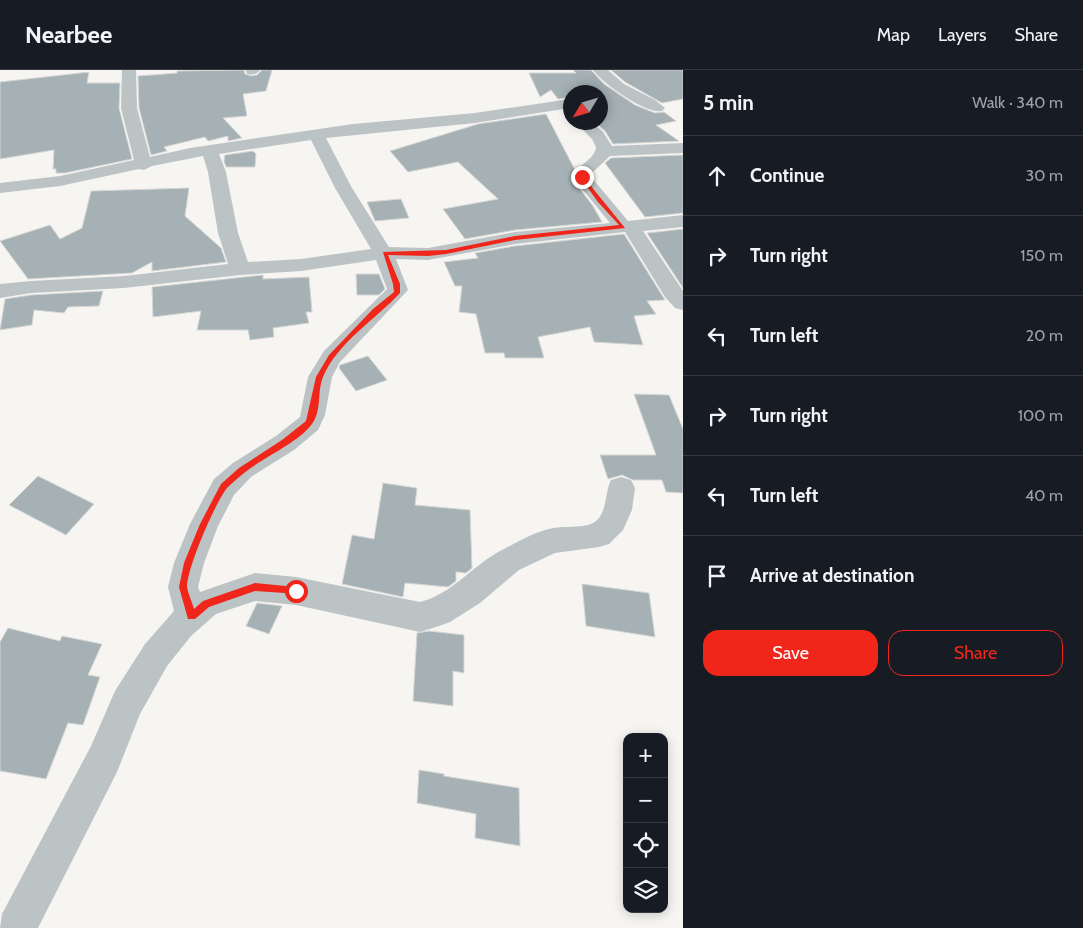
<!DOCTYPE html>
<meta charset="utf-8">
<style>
:root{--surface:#171b24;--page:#242831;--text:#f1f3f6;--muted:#9ea1a6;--line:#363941;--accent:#ef2619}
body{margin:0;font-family:Cabin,sans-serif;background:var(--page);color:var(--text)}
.controls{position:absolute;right:15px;bottom:15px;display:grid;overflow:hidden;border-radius:10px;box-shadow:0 2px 12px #0003}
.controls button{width:45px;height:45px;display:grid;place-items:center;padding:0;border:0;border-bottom:1px solid var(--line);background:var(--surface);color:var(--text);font:25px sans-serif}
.compass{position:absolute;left:563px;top:15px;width:45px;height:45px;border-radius:50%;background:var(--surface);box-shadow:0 2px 12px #0003;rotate:232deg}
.stop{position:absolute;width:15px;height:15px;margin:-11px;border:4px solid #ef2619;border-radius:50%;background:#fff}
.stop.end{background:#ef2619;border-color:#fff;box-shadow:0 1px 5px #0008}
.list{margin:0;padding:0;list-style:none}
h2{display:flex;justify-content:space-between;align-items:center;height:65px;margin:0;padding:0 20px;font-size:21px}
h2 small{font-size:16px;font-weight:400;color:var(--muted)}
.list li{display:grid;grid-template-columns:32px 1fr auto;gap:15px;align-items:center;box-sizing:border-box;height:80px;padding:0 20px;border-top:1px solid var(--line)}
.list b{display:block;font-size:19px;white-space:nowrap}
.list em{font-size:16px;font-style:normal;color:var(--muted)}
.actions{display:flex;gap:10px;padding:15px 20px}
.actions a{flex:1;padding:11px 0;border:1px solid var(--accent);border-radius:15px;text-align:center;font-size:18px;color:var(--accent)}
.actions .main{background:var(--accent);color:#fff}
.icon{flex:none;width:28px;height:28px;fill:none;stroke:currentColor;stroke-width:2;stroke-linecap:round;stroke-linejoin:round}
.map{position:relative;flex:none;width:683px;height:858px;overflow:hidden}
header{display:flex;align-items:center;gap:30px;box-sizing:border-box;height:70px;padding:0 25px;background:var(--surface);border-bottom:1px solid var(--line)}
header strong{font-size:24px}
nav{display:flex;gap:28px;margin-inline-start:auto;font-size:18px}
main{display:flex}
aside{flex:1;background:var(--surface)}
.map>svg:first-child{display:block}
.building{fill:#a5b1b5;stroke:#d7d7d5}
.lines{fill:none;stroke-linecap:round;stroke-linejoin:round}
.minor{fill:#bcc3c5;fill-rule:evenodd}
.route{fill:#ef2619}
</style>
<header>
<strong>Nearbee</strong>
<nav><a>Map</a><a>Layers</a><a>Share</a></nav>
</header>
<main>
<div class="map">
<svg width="683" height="858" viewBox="0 0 683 858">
<rect width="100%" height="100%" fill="#f6f5f2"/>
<path class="building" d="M244,0L245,4L251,6L257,5L262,0H272L266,21L243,24L247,46L223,48L242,68L228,71V66L208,71L205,67L164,77L167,81L151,85L139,38L138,6L177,3V1Z
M573,0H591L604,14L635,35L655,43L664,42L676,51L656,55L679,71L613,74L605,61L595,52H600V22H570V27L558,29L551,20L540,27L529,3H576Z
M611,0H683V29L662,33L625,12Z
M89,2L87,13H120L119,38L132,89L65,103H56V99H53L54,80L0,89V12Z
M546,44L575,100L573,110L593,136L602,152L515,160L465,169L443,139L498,129L458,92L408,102L390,81L478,54Z
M253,81L256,84L255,97H226L224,91L225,85Z
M683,85V143L645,147L605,93L611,88Z
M189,118L185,146L221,178L226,192L152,201V192L132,203L28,209L0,171L50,155L60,169L82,158L91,121Z
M401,129L409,148L375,151L367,132Z
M683,159V218L647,163Z
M624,164L665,230L647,231L656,244L634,246L643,275L594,272L590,257L538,267L544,288H505L504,283H485L476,244L459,242L462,216H455L444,192L478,188L475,183L515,176Z
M356,204H379L385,219L379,225H357Z
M263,205V209L309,207L312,242H306L309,253L273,258L274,267L250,270L248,260H197L201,241L153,247L152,217Z
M103,221L99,236L68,237L64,243L34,240L32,255L0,260L5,229L31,225Z
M368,286L387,310L356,321L339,298L340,295Z
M634,324L669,325L683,359V423L666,422L662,410H633L622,405L608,409L600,385H656Z
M38,406L94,434L66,465L9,435Z
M383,413L417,418L415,435L470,440L472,498L466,503L456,502V511L448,517L405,513L403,527L342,514L352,465L374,469Z
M582,514L649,523L655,567L586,556Z
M257,533L282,536L269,564L246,556Z
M8,558L60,571L62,566L102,574L88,605L100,607L83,655L68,653L46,709L0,701V572Z
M429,561L464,565V603L453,601V636L413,631L417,563Z
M419,700L444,704V706L519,718L520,776L475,768L476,744L417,733Z"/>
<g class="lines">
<path class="minor" d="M122,0H136L137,38L150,87L190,78L353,54L475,43L570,29V38L475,53L326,68L352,118L389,177L428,178L515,162L610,153L574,109C577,92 594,92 596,77L592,69L575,52H592L603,62L612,76L683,73V83L610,86L592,103V108L628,151L683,145V157L643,161L683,221V240L675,238L665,227L625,162L515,174L428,190L396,189L408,220L340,292L332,307L325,345L318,360L294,380L251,407L234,425L218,456L204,493L198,517L200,522L255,503L296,507L420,532C452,524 472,496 500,481C516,473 536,461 553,458C565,456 581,458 591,454C608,447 604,424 611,410L621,407L631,410L635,418L632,440L623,460L609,474L599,477L555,483L519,500L480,533L450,552L439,556L420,562L296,535L255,531L216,544L191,566L167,596L140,644L117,702L38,858H0L2,844L91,676L115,621L145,574L174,541L168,517L174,493L190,454L214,409L233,393L276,366L300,347L308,307L324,281L387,219L376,190L301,201L240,205L124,218L31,223L0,228V214L31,211L124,206L228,194L218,163L208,102L203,86L152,96L144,100L139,99L60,116L0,123V113L60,106L134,90L121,38ZM311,70L335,118L371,179L301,189L248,192L238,163L226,102L219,84Z
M246,0H260C256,5 253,5 247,4Z
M593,0H608L624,14L655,30L665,38L662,41C647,45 602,13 593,0Z"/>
</g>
<path class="route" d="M582,105L625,158L515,170L446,184L428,186L388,185L400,214V223C376,249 337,273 323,307C317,321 322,341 312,354C298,373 262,388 244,403C238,408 232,413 227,418C215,433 187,498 187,517C188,523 192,532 194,539L203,531L255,513L296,517L301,521L300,524L255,521L209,537L195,549H188L179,517L184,493L200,454L221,414L239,398L282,370L306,351L316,307L329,285L373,239L394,222L393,214L383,182L446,180L515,166L619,155L598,132L580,107Z"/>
</svg>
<div class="controls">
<button>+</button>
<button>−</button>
<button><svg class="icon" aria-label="locate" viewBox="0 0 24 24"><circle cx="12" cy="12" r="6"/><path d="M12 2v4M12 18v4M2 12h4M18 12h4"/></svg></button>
<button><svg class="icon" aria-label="layers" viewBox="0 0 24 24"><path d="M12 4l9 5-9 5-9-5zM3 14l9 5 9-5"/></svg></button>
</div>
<svg class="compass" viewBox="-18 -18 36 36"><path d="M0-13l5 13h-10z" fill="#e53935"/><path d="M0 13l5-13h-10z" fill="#9ea1a6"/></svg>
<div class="stop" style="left:296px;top:521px"></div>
<div class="stop end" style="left:582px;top:107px"></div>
</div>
<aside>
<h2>5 min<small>Walk · 340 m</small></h2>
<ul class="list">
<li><svg class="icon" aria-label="ahead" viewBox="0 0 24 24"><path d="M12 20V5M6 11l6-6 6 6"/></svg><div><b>Continue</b></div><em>30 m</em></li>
<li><svg class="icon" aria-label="right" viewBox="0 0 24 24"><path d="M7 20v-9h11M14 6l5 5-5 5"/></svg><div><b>Turn right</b></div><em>150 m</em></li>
<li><svg class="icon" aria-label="left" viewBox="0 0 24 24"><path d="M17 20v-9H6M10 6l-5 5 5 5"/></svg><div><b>Turn left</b></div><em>20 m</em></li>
<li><svg class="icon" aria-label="right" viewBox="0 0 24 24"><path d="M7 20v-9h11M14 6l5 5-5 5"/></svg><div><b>Turn right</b></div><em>100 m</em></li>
<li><svg class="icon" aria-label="left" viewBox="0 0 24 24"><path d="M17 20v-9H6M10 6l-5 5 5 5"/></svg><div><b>Turn left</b></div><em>40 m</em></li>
<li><svg class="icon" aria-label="arrive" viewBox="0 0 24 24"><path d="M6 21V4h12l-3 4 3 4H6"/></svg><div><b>Arrive at destination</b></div></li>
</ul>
<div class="actions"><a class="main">Save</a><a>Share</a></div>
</aside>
</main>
